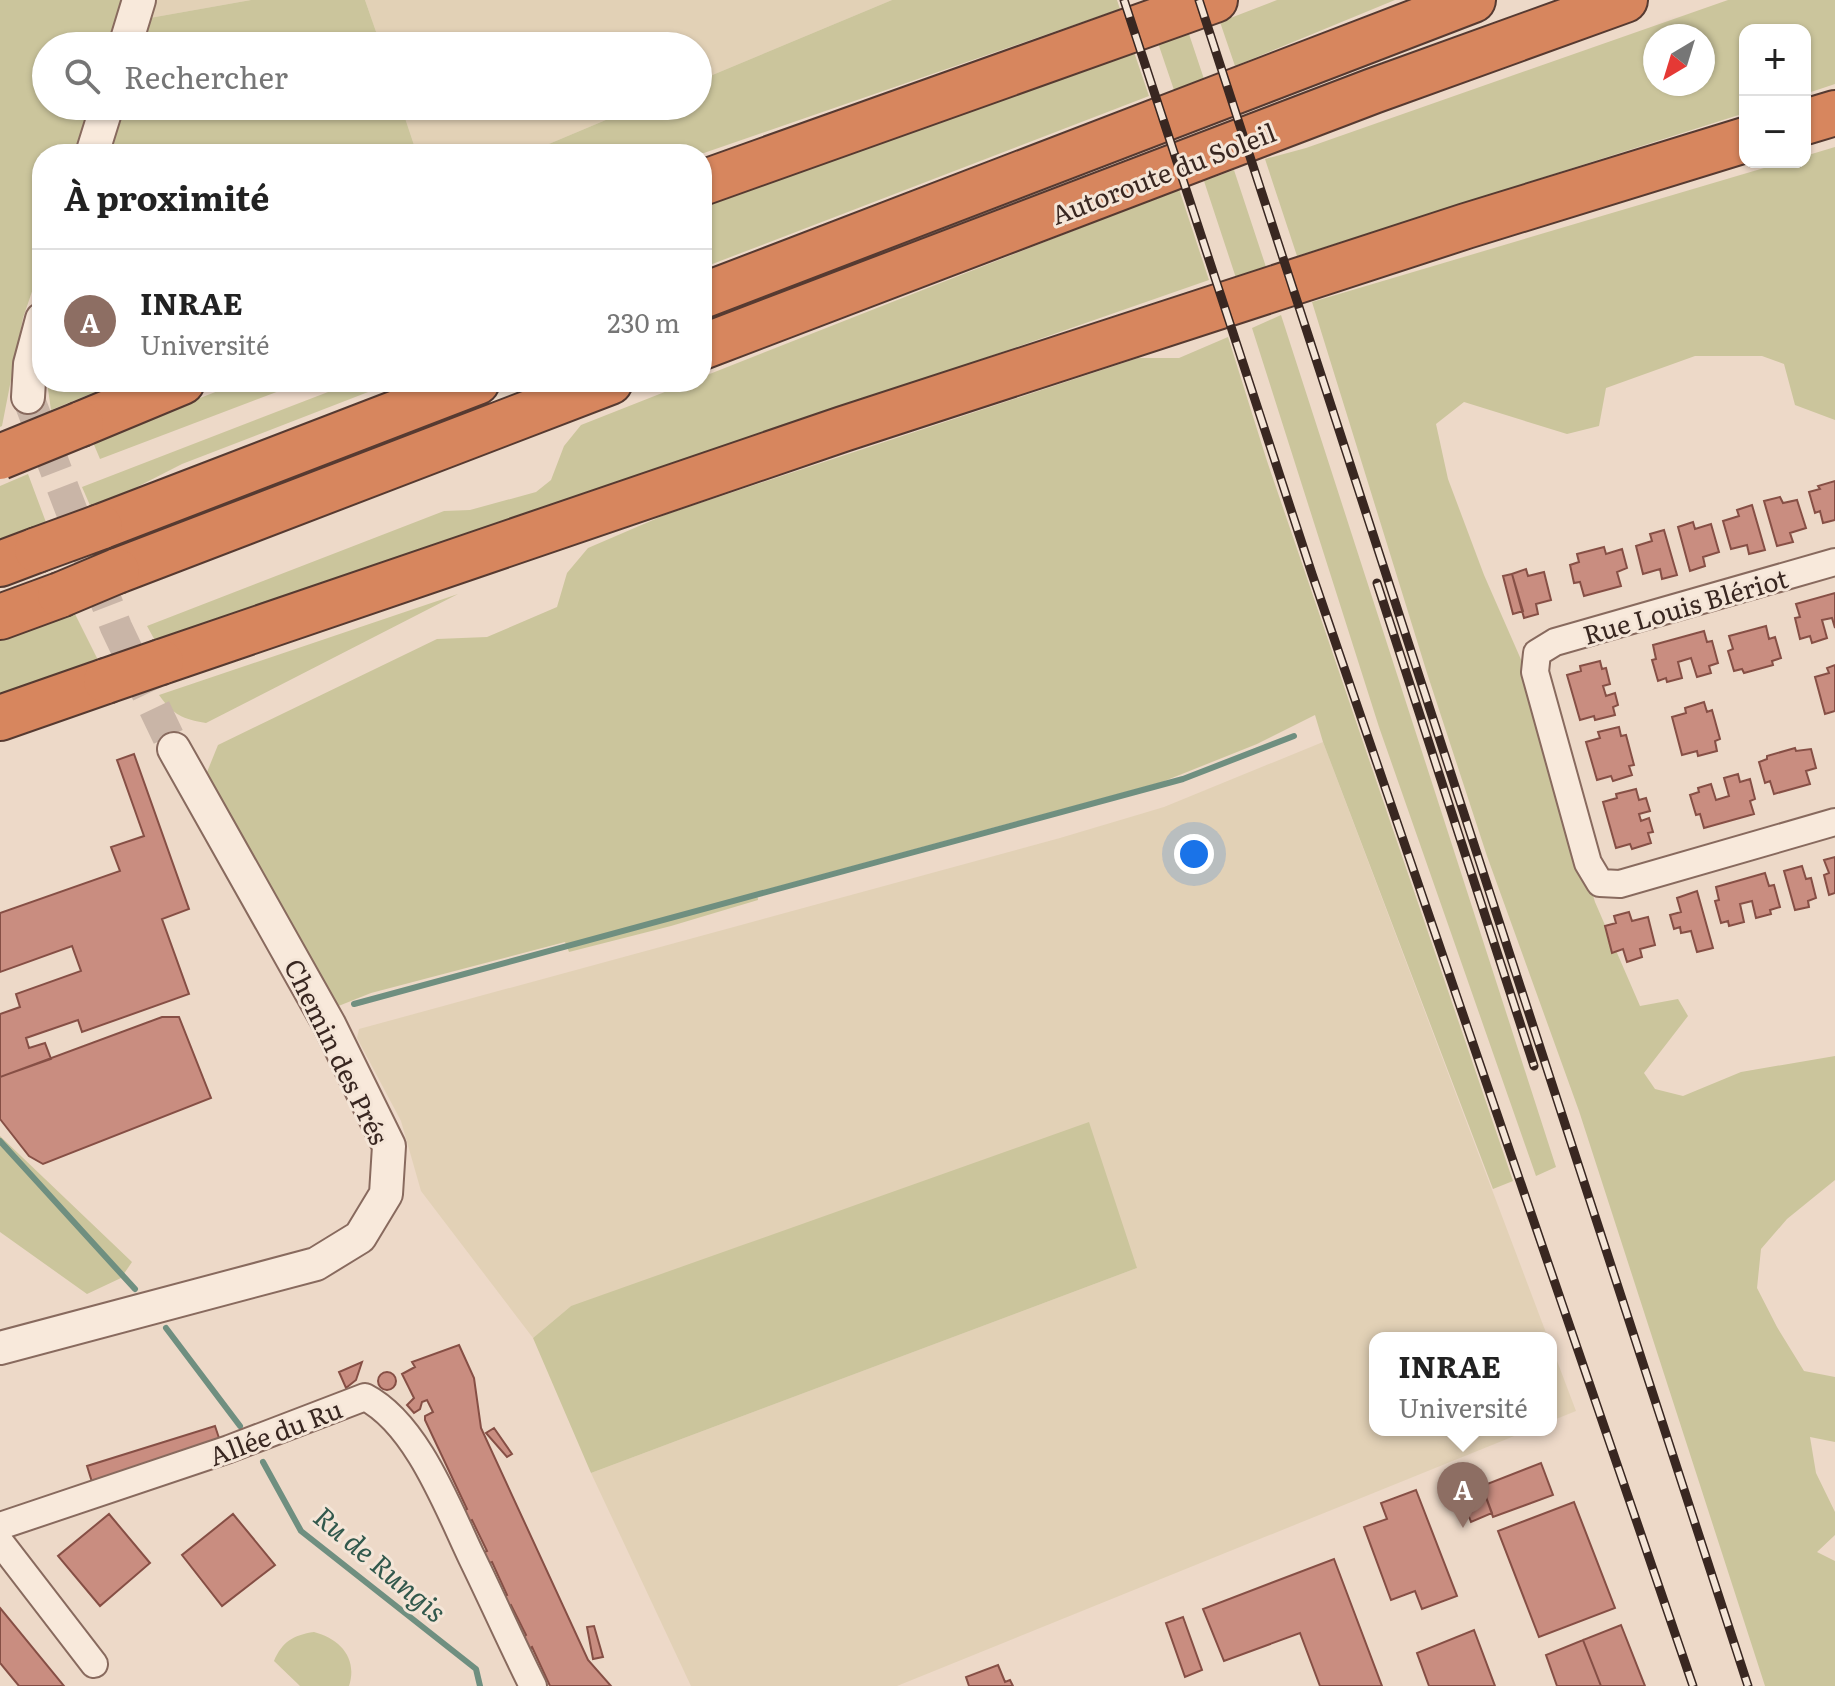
<!DOCTYPE html>
<html lang="fr">
<meta charset="utf-8">
<style>
:root{--surface:#fff;--page:#f6f6f6;--text:#222;--muted:#767676;--line:#e0e0e0;--accent:#db2777}
body{margin:0;font-family:Literata,serif;background:var(--page);color:var(--text)}
.controls{position:absolute;right:24px;top:24px;display:grid;overflow:hidden;border-radius:16px;box-shadow:0 2px 6px #0004}
.controls button{width:72px;height:72px;display:grid;place-items:center;padding:0;border:0;border-bottom:2px solid var(--line);background:var(--surface);color:var(--text);font:40px sans-serif}
.compass{position:absolute;left:1643px;top:24px;width:72px;height:72px;border-radius:50%;background:var(--surface);box-shadow:0 2px 6px #0004;rotate:218deg}
.you{position:absolute;left:1194px;top:854px;width:28px;height:28px;margin:-20px;border:6px solid #fff;border-radius:50%;background:#1a73e8;box-shadow:0 0 0 12px #1a73e833}
.badge{display:grid;place-items:center;width:52px;height:52px;border-radius:50%;background:var(--accent);color:#fff;font-size:26px;font-weight:700}
.pin{position:absolute;translate:-50% -66px;filter:drop-shadow(0 2px 4px #0008)}
.pin::after{content:'';position:absolute;top:42px;width:28px;height:24px;background:inherit;clip-path:polygon(0 0,100% 0,50% 100%)}
.popup{position:absolute;left:1369px;top:1332px;width:188px;height:104px;box-sizing:border-box;display:grid;place-content:center;border-radius:16px;background:var(--surface);filter:drop-shadow(0 2px 6px #0005);font-size:26px;white-space:nowrap;color:var(--muted)}
.popup b{font-size:30px;color:var(--text)}
.popup::after{content:'';position:absolute;left:50%;top:100%;margin-left:-16px;border:16px solid transparent;border-top-color:var(--surface)}
.list{margin:0;padding:0;list-style:none}
h2{display:flex;justify-content:space-between;align-items:center;height:104px;margin:0;padding:0 32px;font-size:34px}
h2 small{font-size:26px;font-weight:400;color:var(--muted)}
.list li{display:grid;grid-template-columns:52px 1fr auto;gap:24px;align-items:center;box-sizing:border-box;height:144px;padding:0 32px;border-top:2px solid var(--line)}
.list b{display:block;font-size:30px;white-space:nowrap}
.list p{margin:0;font-size:26px;white-space:nowrap;color:var(--muted)}
.list em{font-size:26px;font-style:normal;color:var(--muted)}
.icon{flex:none;width:44px;height:44px;fill:none;stroke:currentColor;stroke-width:2;stroke-linecap:round;stroke-linejoin:round}
.map{position:relative;flex:none;width:1835px;height:1686px;overflow:hidden}
.search{position:absolute;background:var(--surface);box-shadow:0 2px 6px #0004;left:32px;top:32px;width:680px;height:88px;display:flex;align-items:center;gap:20px;box-sizing:border-box;padding:0 28px;border-radius:44px;color:var(--muted);font-size:30px}
.panel{position:absolute;background:var(--surface);box-shadow:0 2px 6px #0004;left:32px;top:144px;width:680px;height:248px;border-radius:32px}
.map>svg:first-child{display:block}
.farmland{fill:#e2d1b6}
.green{fill:#cbc59c;fill-rule:evenodd}
.lines{fill:none;stroke-linecap:round;stroke-linejoin:round}
.stream{stroke:#6f8f80;stroke-width:6}
.building{fill:#c98d80;stroke:#864f45;stroke-width:2}
.tertiary-tunnel{stroke:#c9b5a7;stroke-width:32;stroke-dasharray:32 16;stroke-linecap:butt}
.minor-casing{stroke:#886a5e;stroke-width:30}
.tertiary-casing{stroke:#886a5e;stroke-width:36}
.motorway-casing{stroke:#563a31;stroke-width:48}
.minor{stroke:#f8e9db;stroke-width:26}
.tertiary{stroke:#f8e9db;stroke-width:32}
.motorway{stroke:#d7865e;stroke-width:44}
.rail-casing{stroke:#392721;stroke-width:9}
.rail{stroke:#f4e5d7;stroke-width:6;stroke-dasharray:18;stroke-linecap:butt}
.motorway-bridge-casing{stroke:#563a31;stroke-width:48;stroke-linecap:butt}
.motorway-bridge{stroke:#d7865e;stroke-width:44}
.labels{text-anchor:middle;dominant-baseline:central;stroke-width:6;stroke-linejoin:round;paint-order:stroke}
.street-label{font-size:26px;fill:#392721;stroke:#f4e5d7}
.water-label{font-size:28px;font-style:italic;fill:#31584c;stroke:#f4e5d7}
</style>
<div class="map">
<svg width="1835" height="1686" viewBox="0 0 1835 1686">
<rect width="100%" height="100%" fill="#edd9c8"/>
<path class="farmland" d="M151,0H251L144,19Z
M365,0H892L698,81V46H381Z
M401,106H639L525,154H417Z
M1323,742L1548,1338H1375V1430H1529L897,1686H691L591,1473L1137,1268L571,1306L533,1338L421,1191L401,1121L357,1038L359,1029L1060,838L1164,807Z
M1551,1345L1576,1411L1551,1421Z"/>
<path class="green" d="M0,0H132L116,46H46V106H95L79,154H42V262L23,318L2,426L0,427Z
M251,0H365L381,46H139L144,19Z
M892,0H1117L1120,9L701,154H525L639,106H698V81Z
M1277,0H1395L1235,66L1220,22Z
M1728,0H1835V84L1805,94V30H1745V113L1297,256L1265,159L1306,148ZM1655,36H1703V84H1655Z
M1189,34L1204,79L1174,90L1158,43Z
M1134,52L1149,96L702,268V208Z
M122,106H401L417,154H109Z
M1835,147V420L1795,405L1784,364L1762,356H1695L1606,388L1599,426L1567,434L1464,402L1436,424L1448,479L1484,575L1526,671L1595,902L1640,1006L1678,999L1688,1016L1644,1073L1655,1089L1683,1096L1741,1072L1835,1056V1180L1787,1219L1761,1249L1757,1288L1777,1327L1804,1371L1835,1377V1442L1810,1437L1816,1473L1835,1512V1535L1817,1552L1835,1561V1686H1765L1579,1111L1487,856L1427,673L1312,302L1784,162H1805V156Z
M1234,170L1267,270L1236,278L1204,181Z
M1179,189L1209,280L158,646L147,626L444,511L470,510L536,492L551,480L564,446L581,425L690,382H702V377Z
M1281,315L1556,1167L1536,1176L1379,727L1252,328Z
M1228,337L1267,461L1513,1181L1493,1189L1323,742L1315,715L1257,744L1162,782L757,892L758,900L671,926L569,952L565,942L371,993L336,1007L205,777L218,745L437,639L487,637L557,607L567,573L588,548L667,514L1138,358H1179Z
M47,382H120L51,410Z
M241,382H303L100,459L92,440Z
M354,382H394L182,464L92,510L82,487Z
M28,474L47,525L0,542V486Z
M458,594L206,723C183,719 173,715 159,695Z
M73,610L98,660L0,694V639Z
M1089,1122L1137,1268L591,1473L533,1338L571,1306Z
M0,1136L132,1262L121,1278L87,1294L0,1232Z
M314,1632C340,1639 358,1658 349,1686H300L274,1661C282,1642 293,1635 314,1632Z"/>
<g class="lines">
<path class="stream" d="M354,1004L1183,779L1294,736
M0,1141L135,1289
M166,1328L240,1426
M263,1462L301,1531L476,1669L480,1686"/>
</g>
<path class="building" d="M1835,481V520L1823,523L1820,511L1815,513L1809,492L1820,489L1818,486Z
M1780,497L1783,503L1797,500L1806,528L1790,533L1793,542L1777,546L1764,501Z
M1752,505L1765,550L1749,554L1747,545L1731,549L1723,521L1739,516L1737,510Z
M1693,522L1695,529L1711,524L1719,552L1703,557L1705,566L1690,571L1678,527Z
M1664,530L1677,575L1662,579L1660,569L1643,574L1636,546L1652,541L1650,534Z
M1604,547L1606,554L1622,549L1627,568L1617,572L1621,586L1584,596L1580,582L1574,583L1570,565L1579,562L1577,554Z
M1526,569L1528,576L1544,572L1551,600L1536,604L1538,614L1524,618L1512,574Z
M1512,574L1523,611L1513,614L1503,576Z
M1835,593V628L1832,618L1822,620L1827,638L1812,643L1810,636L1800,639L1795,618L1800,617L1796,604Z
M1766,626L1769,639L1775,637L1781,658L1772,661L1773,665L1744,673L1742,669L1734,671L1728,651L1733,649L1729,636Z
M1704,631L1707,642L1712,641L1718,663L1709,666L1711,673L1697,677L1691,658L1678,662L1682,678L1667,682L1666,678L1658,681L1652,660L1656,659L1653,645Z
M1600,661L1602,669L1606,668L1610,684L1603,686L1606,696L1615,693L1618,705L1613,707L1615,715L1595,720L1594,716L1580,720L1567,675L1581,671L1580,666Z
M1835,665V711L1825,714L1815,677L1829,673L1827,668Z
M1704,702L1707,712L1712,710L1720,739L1715,741L1717,751L1698,756L1697,751L1682,755L1672,717L1686,713L1685,708Z
M1619,727L1621,736L1626,735L1634,765L1629,766L1632,775L1613,781L1611,776L1597,780L1586,742L1600,738L1598,732Z
M1795,748L1796,751L1811,749L1816,768L1806,771L1810,784L1774,794L1770,781L1765,783L1759,762L1767,759V756Z
M134,754L189,909L162,919L189,994L82,1032L78,1020L26,1038L29,1048L45,1043L51,1059L0,1077V1014L20,1007L16,994L81,971L72,946L0,972V913L120,871L111,847L144,836L117,760Z
M1738,774L1740,782L1750,779L1755,799L1750,801L1754,814L1704,828L1700,814L1696,815L1690,795L1699,792L1698,788L1711,784L1716,800L1729,796L1724,778Z
M1636,789L1639,800L1646,798L1650,811L1639,814L1641,821L1649,818L1653,832L1648,833L1651,843L1632,849L1630,844L1616,848L1603,802L1617,798L1616,794Z
M1835,857V893L1829,895L1824,875L1829,873L1824,860Z
M1802,866L1806,879L1811,878L1816,898L1808,901L1809,907L1795,910L1784,871Z
M1765,873L1769,886L1774,885L1780,907L1770,910L1771,914L1756,918L1752,901L1740,904L1744,922L1729,926L1728,921L1721,923L1715,901L1719,900L1716,887Z
M1697,891L1713,948L1697,952L1691,931L1681,933L1680,927L1674,929L1670,915L1681,912L1677,898Z
M1629,912L1632,921L1648,917L1655,945L1640,949L1642,957L1627,962L1623,949L1612,953L1605,926L1616,923L1614,916Z
M162,1017H179L211,1098L43,1164L29,1156L0,1119V1077Z
M459,1345L474,1378L481,1428L588,1660L611,1686H550L532,1647L527,1650L522,1638L526,1635L511,1605L507,1607L502,1597L507,1595L492,1562L487,1564L482,1553L487,1551L472,1520L466,1523L462,1511L467,1509L425,1420V1416L433,1412L427,1400L422,1402L420,1409L414,1413L407,1405L414,1398L402,1374L415,1367L412,1362Z
M362,1362L356,1380L346,1388L339,1372Z
M378 1381a9 9 0 1 1 18 0a9 9 0 1 1-18 0Z
M215,1426L220,1441L92,1482L87,1466Z
M494,1428L512,1454L507,1457L486,1433Z
M1541,1463L1553,1495L1493,1517L1482,1486Z
M1483,1489L1492,1513L1471,1522L1462,1498Z
M1416,1490L1457,1596L1422,1609L1415,1591L1391,1600L1364,1527L1387,1519L1381,1503Z
M1574,1502L1615,1608L1539,1637L1498,1531Z
M109,1514L150,1563L100,1606L58,1556Z
M233,1514L275,1565L222,1606L182,1555Z
M1334,1559L1382,1686H1320L1300,1633L1224,1661L1203,1609Z
M0,1608L64,1686H19L0,1663Z
M1183,1617L1202,1670L1185,1677L1166,1623Z
M1621,1625L1645,1686H1601L1583,1640Z
M594,1626L603,1657L593,1659L587,1627Z
M1474,1630L1495,1686H1429L1417,1653Z
M1583,1640L1601,1686H1557L1546,1655Z
M998,1665L1005,1682L1010,1680L1013,1686H969L966,1677Z"/>
<g class="lines">
<path class="tertiary-tunnel" d="M28,397L116,627L174,749"/>
<g class="minor-casing">
<path id="minor" d="M1835,562L1555,642L1537,653L1535,672L1588,863L1600,883L1620,884L1835,822
M0,1526L229,1449L365,1397C417,1424 448,1508 472,1558C493,1601 512,1644 533,1686
M0,1542L94,1664"/>
</g>
<g class="tertiary-casing">
<path id="tertiary" d="M125,46L139,0
M92,154L107,106
M28,397L30,364L42,319
M0,1348L316,1264L360,1237L386,1194L389,1146L329,1024L174,749"/>
</g>
<g class="motorway-casing">
<path id="motorway" d="M1805,122L1835,113
M702,183L1215,0
M702,296L1473,0
M702,347L1373,91L1625,0
M81,424L182,382
M100,527L477,382
M0,564L37,550
M117,571L610,382
M0,617L60,595
M161,662L843,429L1466,226L1745,140
M0,718L106,681"/>
</g>
<use href="#minor" class="minor"/>
<use href="#tertiary" class="tertiary"/>
<use href="#motorway" class="motorway"/>
<g class="rail-casing">
<path id="rail" d="M1124,0L1312,574L1693,1686
M1199,0L1748,1686
M1377,583L1534,1066"/>
</g>
<use href="#rail" class="rail"/>
<g class="motorway-bridge-casing">
<path id="motorway-bridge" d="M0,457L81,424
M37,550L100,527
M60,595L117,571
M106,681L161,662"/>
</g>
<use href="#motorway-bridge" class="motorway-bridge"/>
</g>
<g class="labels">
<g class="street-label">
<text transform="translate(1163 172) rotate(-21)">Autoroute du Soleil</text>
<text transform="translate(1685 605) rotate(-16)">Rue Louis Blériot</text>
<text transform="translate(338 1051) rotate(64)">Chemin des Prés</text>
<text transform="translate(275 1431) rotate(-21)">Allée du Ru</text>
</g>
<g class="water-label">
<text transform="translate(381 1563) rotate(40)">Ru de Rungis</text>
</g>
</g>
</svg>
<div class="controls">
<button>+</button>
<button>−</button>
</div>
<svg class="compass" viewBox="-18 -18 36 36"><path d="M0-13l5 13h-10z" fill="#e53935"/><path d="M0 13l5-13h-10z" fill="#767676"/></svg>
<div class="you"></div>
<div class="pin badge" style="left:1463px;top:1528px;background:#8d6e63">A</div>
<div class="popup"><b>INRAE</b>Université</div>
<div class="search"><svg class="icon" aria-label="search" viewBox="0 0 24 24"><circle cx="10" cy="10" r="6"/><path d="M15 15l6 6"/></svg>Rechercher</div>
<section class="panel">
<h2>À proximité<small></small></h2>
<ul class="list">
<li><span class="badge" style="background:#8d6e63">A</span><div><b>INRAE</b><p>Université</p></div><em>230 m</em></li>
</ul>
</section>
</div>
